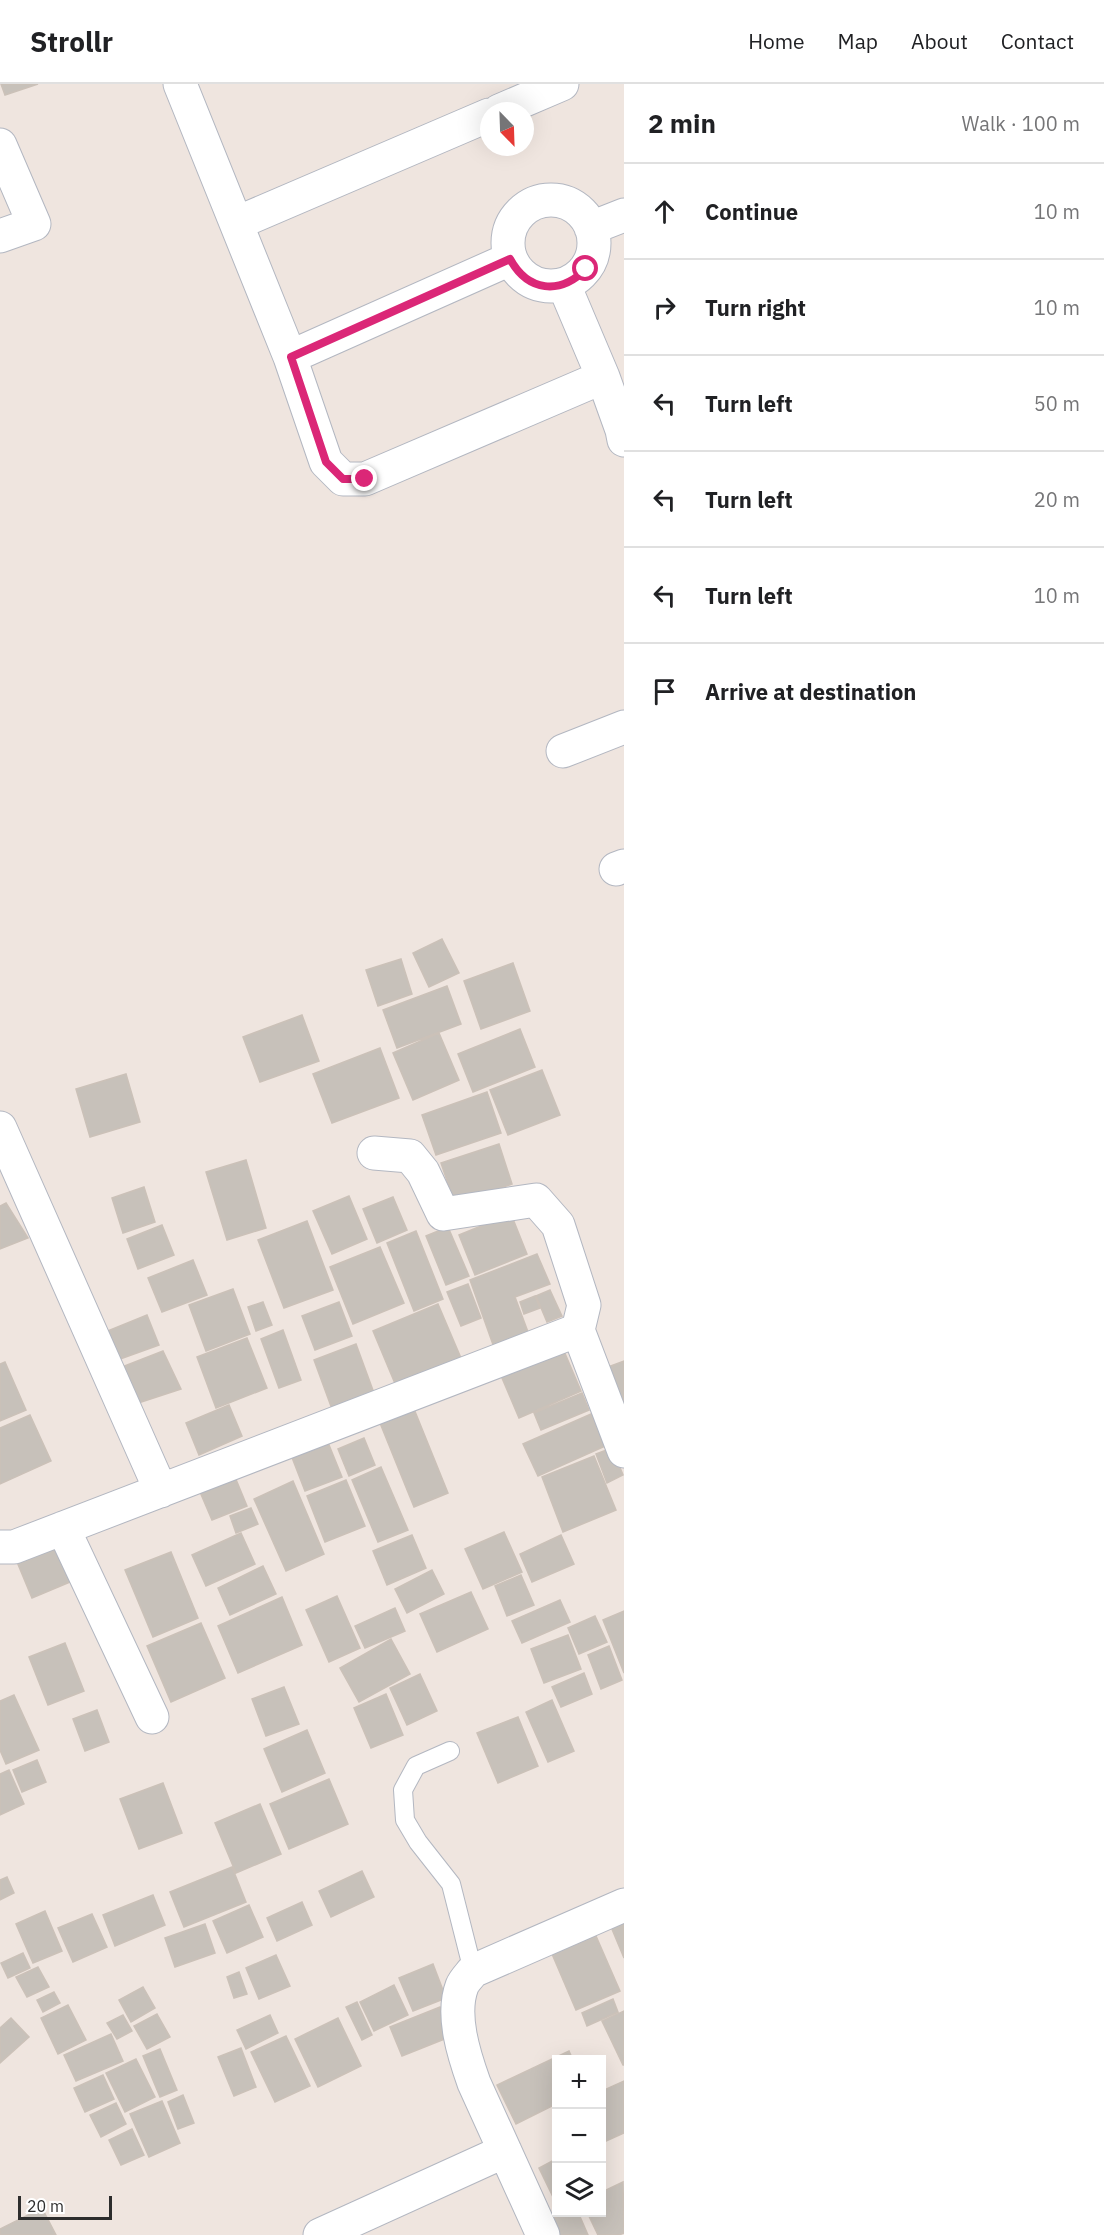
<!DOCTYPE html>
<meta charset="utf-8">
<style>
:root{--surface:#fff;--page:#f2f2f2;--text:#202124;--muted:#757577;--line:#e0e0e0}
body{margin:0;font-family:"IBM Plex Sans",sans-serif;background:var(--page);color:var(--text)}
.controls{position:absolute;right:18px;bottom:18px;display:grid;overflow:hidden;border-radius:0px;box-shadow:0 6px 24px #0002}
.controls button{width:54px;height:54px;display:grid;place-items:center;padding:0;border:0;border-bottom:2px solid var(--line);background:var(--surface);color:var(--text);font:30px sans-serif}
.compass{position:absolute;left:480px;top:18px;width:54px;height:54px;border-radius:50%;background:var(--surface);box-shadow:0 6px 24px #0002;rotate:157deg}
.scale{position:absolute;left:18px;bottom:15px;width:94px;box-sizing:border-box;padding-left:6px;border:3px solid #2d2d2d;border-top:0;font-size:16px;line-height:21px;white-space:nowrap;color:#2d2d2d;-webkit-text-stroke:4px #fff;paint-order:stroke}
.stop{position:absolute;width:18px;height:18px;margin:-14px;border:4px solid #db2777;border-radius:50%;background:#fff}
.stop.end{background:#db2777;border-color:#fff;box-shadow:0 2px 6px #0008}
.list{margin:0;padding:0;list-style:none}
h2{display:flex;justify-content:space-between;align-items:center;height:78px;margin:0;padding:0 24px;font-size:26px}
h2 small{font-size:20px;font-weight:400;color:var(--muted)}
.list li{display:grid;grid-template-columns:39px 1fr auto;gap:18px;align-items:center;box-sizing:border-box;height:96px;padding:0 24px;border-top:2px solid var(--line)}
.list b{display:block;font-size:22px;white-space:nowrap}
.list em{font-size:20px;font-style:normal;color:var(--muted)}
.icon{flex:none;width:33px;height:33px;fill:none;stroke:currentColor;stroke-width:2;stroke-linecap:round;stroke-linejoin:round}
.map{position:relative;flex:none;width:624px;height:2151px;overflow:hidden}
header{display:flex;align-items:center;gap:36px;box-sizing:border-box;height:84px;padding:0 30px;background:var(--surface);border-bottom:2px solid var(--line)}
header strong{font-size:28px}
nav{display:flex;gap:33px;margin-inline-start:auto;font-size:21px}
main{display:flex}
aside{flex:1;background:var(--surface)}
.map>svg:first-child{display:block}
.building{fill:#c7c1ba;stroke:#cbc1b8;stroke-width:1.5}
.lines{fill:none;stroke-linecap:round;stroke-linejoin:round}
.service-casing{stroke:#b3b7c1;stroke-width:20}
.minor-casing{stroke:#b3b7c1;stroke-width:35}
.service{stroke:#fff;stroke-width:18}
.minor{stroke:#fff;stroke-width:33}
.route{stroke:#db2777;stroke-width:8}
</style>
<header>
<strong>Strollr</strong>
<nav><a>Home</a><a>Map</a><a>About</a><a>Contact</a></nav>
</header>
<main>
<div class="map">
<svg width="624" height="2151" viewBox="0 0 624 2151">
<rect width="100%" height="100%" fill="#efe5df"/>
<path class="building" d="M1,0H38L5,11Z
M442,855L459,889L429,903L413,869Z
M401,875L412,910L378,922L366,886Z
M513,879L530,927L481,945L464,897Z
M447,902L461,940L397,964L383,926Z
M302,931L319,977L260,998L243,953Z
M520,945L535,983L473,1008L458,970Z
M439,949L459,996L413,1016L393,969Z
M380,964L399,1014L332,1039L313,990Z
M542,986L560,1031L508,1051L490,1006Z
M126,990L140,1038L90,1053L76,1005Z
M487,1008L501,1049L436,1071L422,1031Z
M499,1060L512,1100L455,1120L441,1079Z
M246,1076L266,1144L227,1156L206,1088Z
M144,1103L155,1138L123,1149L112,1114Z
M349,1112L367,1155L332,1170L313,1127Z
M393,1113L407,1146L377,1159L363,1125Z
M6,1119L28,1154L0,1165V1122Z
M511,1130L527,1170L475,1191L459,1151Z
M307,1137L333,1206L284,1224L258,1156Z
M162,1141L174,1171L138,1185L127,1155Z
M448,1143L469,1192L446,1201L426,1152Z
M416,1147L443,1215L414,1227L387,1159Z
M380,1163L404,1219L353,1240L330,1183Z
M537,1170L550,1200L515,1213L531,1256L496,1269L470,1196Z
M193,1176L207,1211L162,1228L148,1194Z
M468,1200L481,1234L461,1242L447,1208Z
M233,1205L250,1250L206,1267L189,1221Z
M550,1206L562,1232L547,1238L536,1212Z
M535,1212L540,1224L524,1230L520,1218Z
M263,1218L272,1241L256,1247L248,1223Z
M339,1218L352,1252L315,1266L302,1232Z
M438,1220L464,1281L399,1309L373,1247Z
M147,1231L159,1261L109,1279L98,1251Z
M283,1246L301,1296L279,1304L261,1255Z
M247,1254L267,1304L216,1324L197,1273Z
M356,1260L374,1309L332,1325L314,1276Z
M561,1260L581,1307L519,1334L499,1287Z
M163,1267L181,1305L132,1321L117,1285Z
M624,1277V1318L620,1319L608,1283Z
M5,1278L26,1326L0,1337V1280Z
M582,1309L589,1326L541,1346L534,1329Z
M229,1321L242,1352L199,1371L186,1339Z
M414,1325L448,1409L414,1423L380,1339Z
M591,1330L605,1362L538,1392L523,1360Z
M30,1331L51,1377L0,1400V1344Z
M364,1354L375,1381L349,1392L338,1365Z
M327,1356L342,1393L305,1407L291,1371Z
M612,1364L623,1391L607,1399L596,1370Z
M594,1372L616,1426L563,1448L542,1393Z
M381,1383L408,1446L378,1458L352,1396Z
M235,1393L247,1422L212,1436L200,1408Z
M346,1396L365,1442L325,1458L307,1412Z
M293,1397L324,1470L286,1487L254,1415Z
M251,1424L258,1440L236,1449L230,1432Z
M504,1448L522,1488L483,1505L465,1465Z
M241,1449L255,1480L206,1502L192,1471Z
M412,1451L426,1484L387,1501L373,1467Z
M561,1451L574,1480L532,1498L520,1470Z
M62,1459L77,1495L32,1514L17,1478Z
M171,1468L198,1534L153,1553L125,1486Z
M263,1482L276,1510L230,1531L218,1504Z
M432,1486L444,1510L407,1529L395,1505Z
M521,1491L534,1521L507,1532L495,1502Z
M471,1508L488,1545L437,1568L420,1530Z
M337,1512L360,1564L329,1578L306,1526Z
M282,1513L302,1561L238,1589L218,1542Z
M560,1516L570,1538L522,1559L512,1537Z
M395,1524L405,1547L365,1564L355,1542Z
M624,1527V1589L603,1536Z
M595,1532L607,1558L579,1570L568,1544Z
M201,1539L225,1594L171,1618L147,1562Z
M568,1551L581,1585L544,1599L531,1565Z
M391,1555L410,1590L359,1618L340,1584Z
M65,1559L84,1607L48,1621L29,1573Z
M609,1562L622,1596L601,1605L588,1571Z
M584,1589L592,1610L561,1623L552,1603Z
M420,1590L437,1627L407,1641L390,1604Z
M284,1603L299,1640L266,1652L252,1615Z
M386,1610L403,1651L371,1664L354,1624Z
M14,1611L39,1666L6,1680L0,1666V1617Z
M552,1616L574,1667L548,1678L526,1628Z
M97,1626L109,1658L85,1667L73,1635Z
M518,1633L538,1682L498,1699L477,1649Z
M307,1646L325,1689L282,1708L264,1665Z
M37,1676L46,1698L22,1708L13,1686Z
M9,1686L24,1720L0,1731V1690Z
M329,1695L348,1740L289,1765L270,1720Z
M163,1699L182,1749L139,1765L120,1715Z
M260,1720L281,1770L236,1789L215,1739Z
M232,1783L246,1818L184,1843L170,1808Z
M362,1787L374,1813L331,1833L319,1807Z
M7,1793L14,1809L0,1816V1796Z
M153,1811L165,1841L115,1862L103,1831Z
M302,1818L312,1841L277,1857L267,1834Z
M249,1821L263,1853L227,1869L213,1837Z
M45,1827L62,1867L33,1879L16,1840Z
M92,1830L107,1863L73,1878L58,1844Z
M624,1831V1874L609,1838Z
M205,1840L215,1869L175,1883L165,1854Z
M596,1852L620,1907L576,1926L552,1870Z
M23,1869L30,1884L8,1894L1,1879Z
M276,1871L290,1902L259,1915L246,1884Z
M433,1880L446,1914L413,1927L399,1894Z
M38,1883L49,1903L27,1913L16,1893Z
M239,1888L247,1910L234,1914L227,1893Z
M394,1901L408,1931L374,1947L360,1918Z
M143,1903L155,1924L131,1938L119,1916Z
M54,1908L60,1919L43,1928L37,1916Z
M613,1915L618,1928L587,1942L582,1929Z
M357,1918L372,1951L362,1956L346,1923Z
M68,1921L86,1956L58,1970L41,1934Z
M440,1923L452,1952L402,1972L390,1943Z
M624,1927V1981H623L602,1937Z
M157,1930L170,1953L147,1965L134,1942Z
M123,1931L132,1947L117,1955L107,1939Z
M270,1931L278,1949L246,1965L237,1946Z
M11,1934L29,1953L0,1979V1944Z
M338,1934L361,1982L318,2003L295,1955Z
M111,1950L123,1977L76,1997L64,1971Z
M286,1952L310,2002L275,2018L251,1968Z
M241,1964L256,2003L234,2012L218,1973Z
M160,1965L177,2006L160,2013L143,1972Z
M569,1967L573,1976H556V2020L516,2040L497,2001Z
M136,1975L155,2013L125,2028L106,1989Z
M103,1991L114,2015L85,2028L74,2004Z
M624,1997V2049L604,2058L602,2052V2007Z
M183,2011L194,2039L178,2045L168,2018Z
M162,2017L180,2059L149,2073L130,2030Z
M116,2019L126,2040L101,2053L90,2031Z
M132,2045L144,2071L121,2081L109,2056Z
M556,2075V2113L554,2115L539,2084Z
M623,2098L624,2149L619,2151H598L587,2128H602V2108Z
M42,2124L56,2151H0V2145Z
M567,2128H578L588,2151H550L545,2138Z"/>
<g class="lines">
<g class="service-casing">
<path id="service" d="M450,1667L416,1682L403,1706L405,1736L418,1758L451,1800L473,1887"/>
</g>
<g class="minor-casing">
<path id="minor" d="M180,0L290,273L326,378L343,395H365L603,293
M499,27L562,0
M0,61L34,140L0,152
M508 159a43 43 0 1 1 86 0a43 43 0 1 1-86 0Z
M237,139L489,31
M591,144L624,131
M564,201L603,293L622,346L624,356
M290,273L510,175
M563,667L624,643
M616,785L624,782
M0,1044L161,1407
M374,1069L410,1072L423,1088L443,1130L536,1116L558,1141L584,1221L578,1246
M63,1444L152,1633
M0,1463H14L578,1246L624,1367
M320,2151L505,2067
M543,2151L474,1999C464,1971 451,1931 462,1902C464,1897 469,1892 473,1887L624,1821"/>
</g>
<use href="#service" class="service"/>
<use href="#minor" class="minor"/>
</g>
<g class="lines">
<path class="route" d="M365,395H343L326,378L291,273L510,175C528,208 560,211 586,185"/>
</g>
</svg>
<div class="controls">
<button>+</button>
<button>−</button>
<button><svg class="icon" aria-label="layers" viewBox="0 0 24 24"><path d="M12 4l9 5-9 5-9-5zM3 14l9 5 9-5"/></svg></button>
</div>
<svg class="compass" viewBox="-18 -18 36 36"><path d="M0-13l5 13h-10z" fill="#e53935"/><path d="M0 13l5-13h-10z" fill="#757577"/></svg>
<div class="scale">20 m</div>
<div class="stop" style="left:586px;top:185px"></div>
<div class="stop end" style="left:365px;top:395px"></div>
</div>
<aside>
<h2>2 min<small>Walk · 100 m</small></h2>
<ul class="list">
<li><svg class="icon" aria-label="ahead" viewBox="0 0 24 24"><path d="M12 20V5M6 11l6-6 6 6"/></svg><div><b>Continue</b></div><em>10 m</em></li>
<li><svg class="icon" aria-label="right" viewBox="0 0 24 24"><path d="M7 20v-9h11M14 6l5 5-5 5"/></svg><div><b>Turn right</b></div><em>10 m</em></li>
<li><svg class="icon" aria-label="left" viewBox="0 0 24 24"><path d="M17 20v-9H6M10 6l-5 5 5 5"/></svg><div><b>Turn left</b></div><em>50 m</em></li>
<li><svg class="icon" aria-label="left" viewBox="0 0 24 24"><path d="M17 20v-9H6M10 6l-5 5 5 5"/></svg><div><b>Turn left</b></div><em>20 m</em></li>
<li><svg class="icon" aria-label="left" viewBox="0 0 24 24"><path d="M17 20v-9H6M10 6l-5 5 5 5"/></svg><div><b>Turn left</b></div><em>10 m</em></li>
<li><svg class="icon" aria-label="arrive" viewBox="0 0 24 24"><path d="M6 21V4h12l-3 4 3 4H6"/></svg><div><b>Arrive at destination</b></div></li>
</ul>
</aside>
</main>
